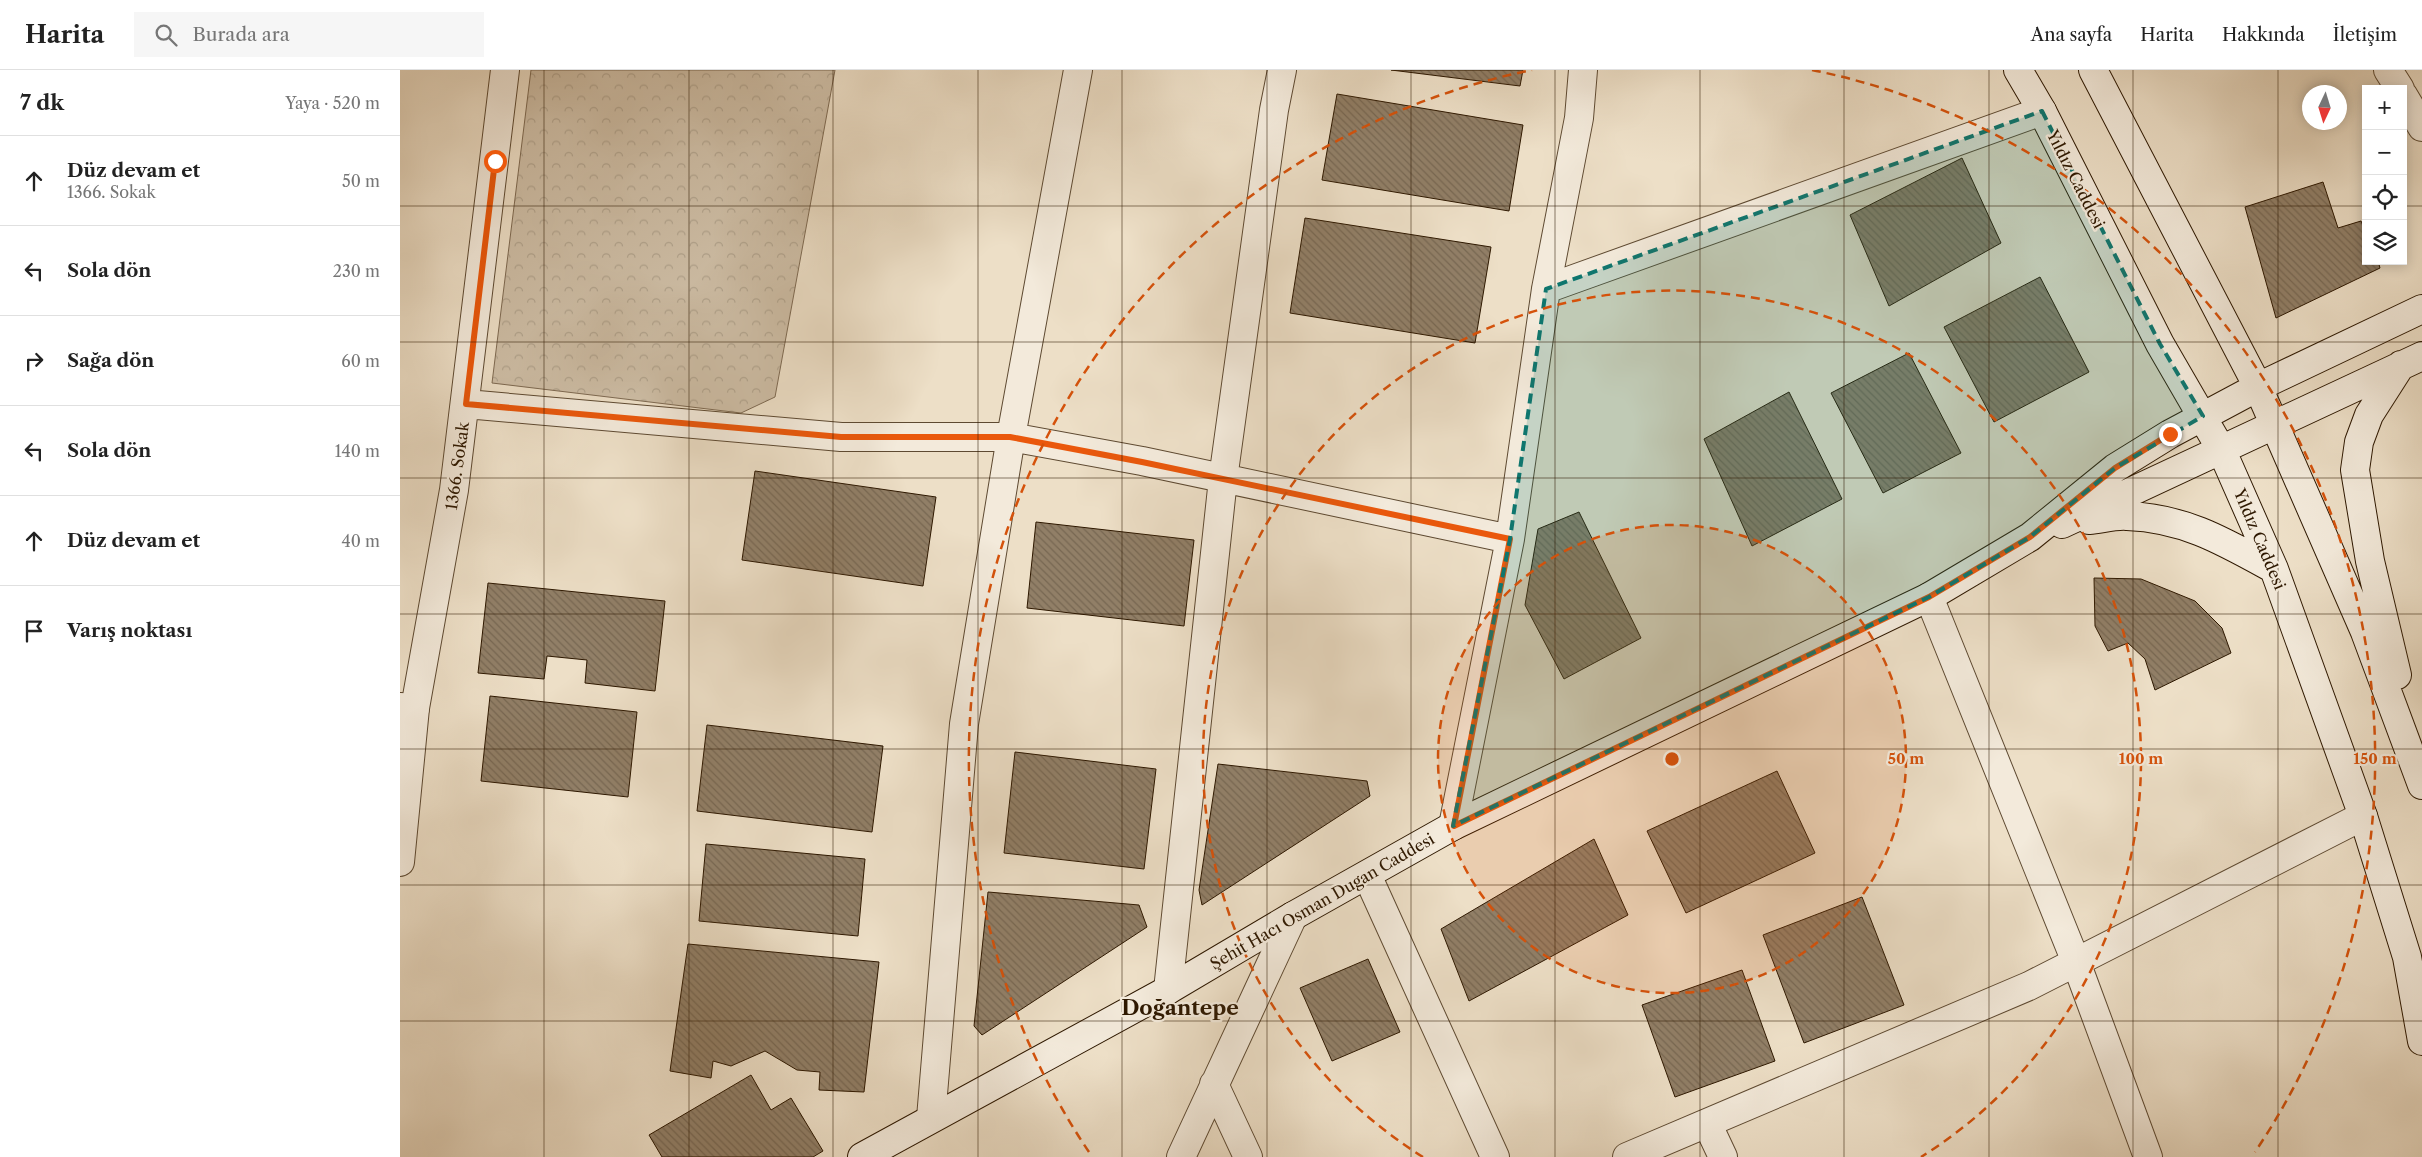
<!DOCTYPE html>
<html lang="tr">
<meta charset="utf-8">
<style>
:root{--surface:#fff;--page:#f6f6f6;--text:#222;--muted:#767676;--line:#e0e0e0}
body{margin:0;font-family:"Libre Caslon Text",serif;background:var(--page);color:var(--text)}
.controls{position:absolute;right:15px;top:15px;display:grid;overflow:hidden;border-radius:0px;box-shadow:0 2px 12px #0003}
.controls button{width:45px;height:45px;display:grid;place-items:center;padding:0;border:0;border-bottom:1px solid var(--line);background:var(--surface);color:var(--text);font:25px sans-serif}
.compass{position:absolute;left:1902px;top:15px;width:45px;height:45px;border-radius:50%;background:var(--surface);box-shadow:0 2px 12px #0003;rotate:184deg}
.stop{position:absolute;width:15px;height:15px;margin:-11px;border:4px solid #ea580c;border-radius:50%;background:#fff}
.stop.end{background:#ea580c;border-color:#fff;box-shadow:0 1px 5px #0008}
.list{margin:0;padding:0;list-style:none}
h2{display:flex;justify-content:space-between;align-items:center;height:65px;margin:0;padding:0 20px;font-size:21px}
h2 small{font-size:16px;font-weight:400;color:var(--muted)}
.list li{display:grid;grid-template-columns:32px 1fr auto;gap:15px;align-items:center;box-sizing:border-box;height:90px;padding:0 20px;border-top:1px solid var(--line)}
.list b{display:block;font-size:19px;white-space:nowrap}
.list p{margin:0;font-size:16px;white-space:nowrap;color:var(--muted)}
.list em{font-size:16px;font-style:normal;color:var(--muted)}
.icon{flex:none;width:28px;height:28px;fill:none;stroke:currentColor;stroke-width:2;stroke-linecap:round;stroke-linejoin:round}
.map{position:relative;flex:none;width:2022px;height:1087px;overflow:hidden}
header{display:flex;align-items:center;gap:30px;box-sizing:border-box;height:70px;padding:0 25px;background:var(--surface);border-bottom:1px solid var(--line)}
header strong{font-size:24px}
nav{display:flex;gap:28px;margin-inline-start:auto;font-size:18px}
.search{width:350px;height:45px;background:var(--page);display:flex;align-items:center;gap:12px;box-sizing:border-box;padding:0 18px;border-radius:0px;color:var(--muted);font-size:19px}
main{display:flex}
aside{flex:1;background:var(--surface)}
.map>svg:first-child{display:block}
.park{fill:url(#park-crowns);stroke:#7e6a52}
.building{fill:url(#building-back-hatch);stroke:#2e1800}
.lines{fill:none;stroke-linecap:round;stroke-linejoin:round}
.minor-casing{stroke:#5e4a32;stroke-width:30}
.tertiary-casing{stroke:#5e4a32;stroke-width:30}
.secondary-casing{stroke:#2e1800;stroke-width:30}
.minor{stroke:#f3eadb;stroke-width:28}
.tertiary{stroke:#f3eadb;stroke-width:28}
.secondary{stroke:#f3eadb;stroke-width:28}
.route{stroke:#ea580c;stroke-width:6}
.marked{fill:#0f766e;fill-opacity:0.2;stroke:#0f766e;stroke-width:4;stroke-dasharray:10 6;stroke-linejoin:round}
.grid{fill:none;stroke:#2e1800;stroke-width:1;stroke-opacity:0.55}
.ring{fill:none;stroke:#d5520b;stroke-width:2.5;stroke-dasharray:9 6}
.labels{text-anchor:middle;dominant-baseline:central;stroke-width:4.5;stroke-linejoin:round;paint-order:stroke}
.street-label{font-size:16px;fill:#2e1800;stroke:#f3eadb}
.district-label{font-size:21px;font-weight:bold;fill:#2e1800;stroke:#f3eadb}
.centre{fill:#d5520b;stroke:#f3eadb;stroke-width:2.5}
.ring-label{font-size:15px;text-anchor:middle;font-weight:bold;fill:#d5520b;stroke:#f3eadb;stroke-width:4.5;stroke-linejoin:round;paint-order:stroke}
</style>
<header>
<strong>Harita</strong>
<div class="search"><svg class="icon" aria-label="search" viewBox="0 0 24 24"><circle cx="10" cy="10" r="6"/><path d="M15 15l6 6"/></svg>Burada ara</div>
<nav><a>Ana sayfa</a><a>Harita</a><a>Hakkında</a><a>İletişim</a></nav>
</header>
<main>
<aside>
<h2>7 dk<small>Yaya · 520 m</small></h2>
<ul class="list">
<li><svg class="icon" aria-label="ahead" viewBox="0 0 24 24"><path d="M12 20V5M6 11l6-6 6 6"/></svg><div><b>Düz devam et</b><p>1366. Sokak</p></div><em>50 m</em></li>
<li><svg class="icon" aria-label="left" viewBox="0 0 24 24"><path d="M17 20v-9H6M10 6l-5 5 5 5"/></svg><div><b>Sola dön</b></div><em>230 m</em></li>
<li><svg class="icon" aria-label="right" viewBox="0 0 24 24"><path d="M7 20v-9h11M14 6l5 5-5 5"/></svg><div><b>Sağa dön</b></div><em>60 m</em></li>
<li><svg class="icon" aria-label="left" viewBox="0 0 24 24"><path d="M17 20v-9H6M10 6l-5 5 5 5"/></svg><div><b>Sola dön</b></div><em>140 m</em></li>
<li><svg class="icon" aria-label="ahead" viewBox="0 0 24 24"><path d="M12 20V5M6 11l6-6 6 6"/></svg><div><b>Düz devam et</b></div><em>40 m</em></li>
<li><svg class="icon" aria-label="arrive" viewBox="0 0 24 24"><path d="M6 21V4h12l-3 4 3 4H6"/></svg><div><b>Varış noktası</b></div></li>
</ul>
</aside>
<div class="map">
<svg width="2022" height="1087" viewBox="0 0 2022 1087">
<defs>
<pattern id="park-crowns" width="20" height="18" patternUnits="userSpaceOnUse" patternTransform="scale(1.25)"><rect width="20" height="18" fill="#cdbda5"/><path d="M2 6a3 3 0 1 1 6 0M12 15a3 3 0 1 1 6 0" fill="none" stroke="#b0a28c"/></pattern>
<pattern id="building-back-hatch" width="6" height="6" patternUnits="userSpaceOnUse" patternTransform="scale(1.25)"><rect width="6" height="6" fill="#917f67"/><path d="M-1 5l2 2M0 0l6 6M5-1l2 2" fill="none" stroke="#776752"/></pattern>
</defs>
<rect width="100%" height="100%" fill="#eddfc7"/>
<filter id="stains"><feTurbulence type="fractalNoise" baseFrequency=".004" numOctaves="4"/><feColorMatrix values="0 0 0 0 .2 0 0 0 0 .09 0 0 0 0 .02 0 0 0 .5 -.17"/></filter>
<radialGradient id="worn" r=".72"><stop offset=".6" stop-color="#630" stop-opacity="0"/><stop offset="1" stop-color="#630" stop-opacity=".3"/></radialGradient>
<path class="park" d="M131,0H435L375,327L341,343L92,313Z"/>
<path class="building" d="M991,0H1123L1120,16Z
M937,24L1123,55L1109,141L922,110Z
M1562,88L1601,173L1489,236L1450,145Z
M1923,112L1938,158L1961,151L1966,162V191H1978L1980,198L1876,248L1845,137Z
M905,148L1091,177L1075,273L890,243Z
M1640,207L1689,302L1594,352L1544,257Z
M1509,283L1561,383L1483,423L1431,323Z
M1389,322L1442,429L1352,476L1304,369Z
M355,401L536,427L523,516L342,490Z
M1179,442L1241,568L1164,609L1125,535L1138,459Z
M636,452L794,470L784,556L627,538Z
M1694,508L1741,509L1795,531L1822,558L1831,583L1755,620L1745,589L1728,573L1708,581L1695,556Z
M88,513L265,531L255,621L185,613L187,590L147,586L144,609L78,603Z
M90,626L237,642L228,727L81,711Z
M307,655L483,676L472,762L297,741Z
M615,682L756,699L744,799L604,783Z
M818,694L967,711L970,726L802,835L799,820Z
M1377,701L1415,783L1286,843L1247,761Z
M1194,769L1228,845L1069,931L1041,859Z
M306,774L465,789L458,866L299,851Z
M588,822L739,835L747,857L582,965L574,956Z
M1462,827L1504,935L1404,973L1363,865Z
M288,874L479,892L464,1022L419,1020L420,1002L397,1000L365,981L331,996L313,991L311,1008L270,1001Z
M968,889L1000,962L932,991L900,918Z
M1342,900L1375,991L1275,1027L1242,935Z
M351,1005L371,1040L391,1028L423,1081L413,1087H262L249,1065Z"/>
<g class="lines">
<g class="minor-casing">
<path id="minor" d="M1988,0L2000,19
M2003,25L2022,57
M1146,219L1642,41
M66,334L441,367H611L742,391L1110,469
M1529,527L1676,892L1748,1087
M1053,756L1110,469L1146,219L1179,48L1183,0
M0,792L15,638L54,420L105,0
M967,805L1095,1087
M768,920L823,409L874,40L882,0
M814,1014L848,1087
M531,1048L564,654L611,367L678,0
M1307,1053L1323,1087
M781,1087L893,846
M1227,1087L1629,916L1963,746"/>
</g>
<g class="tertiary-casing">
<path id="tertiary" d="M0,637L15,638"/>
</g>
<g class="secondary-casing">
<path id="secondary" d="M1618,0L1642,41L1760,274L1822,381L1874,499L1963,746L2007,887L2022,971
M1693,0L1858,317L1965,562L2022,715
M1689,450C1701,449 1715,445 1727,446C1785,448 1825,472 1874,499
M1662,454L2022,286
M1997,605L1970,491L1955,400L1959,372L1969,345L2001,295
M462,1087L768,920L893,846L1053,756L1529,527L1630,467L1715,398L1770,364L1858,317L2022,239"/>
</g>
<use href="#minor" class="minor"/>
<use href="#tertiary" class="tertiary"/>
<use href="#secondary" class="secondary"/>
</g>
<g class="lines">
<path class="route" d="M95,91L66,334L441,367H610L742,392L1110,469L1054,756L1529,527L1630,467L1715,398L1770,364"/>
</g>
<path class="marked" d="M1642,41L1760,274L1803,346L1715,398L1630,467L1529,527L1053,756L1110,469L1146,219Z"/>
<path class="grid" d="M144,0V1087M289,0V1087M433,0V1087M578,0V1087M722,0V1087M867,0V1087M1011,0V1087M1155,0V1087M1300,0V1087M1444,0V1087M1589,0V1087M1733,0V1087M1878,0V1087M0,136H1966M2003,136H2022M0,272H2022M0,408H2022M0,544H2022M0,679H2022M0,815H2022M0,951H2022"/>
<circle cx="1272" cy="689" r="234" fill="#d5520b" fill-opacity=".12"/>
<g class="ring">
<circle cx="1272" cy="689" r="234"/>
<path d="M1023 1087A469 469 0 1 1 1521 1087"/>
<path d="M689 1082A703 703 0 0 1 1132 0M1412 0A703 703 0 0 1 1855 1082"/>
</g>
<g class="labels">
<g class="street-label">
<text transform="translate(1676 109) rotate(63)">Yıldız Caddesi</text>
<text transform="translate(57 396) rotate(-82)">1366. Sokak</text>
<text transform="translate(1860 469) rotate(67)">Yıldız Caddesi</text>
<text transform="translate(922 831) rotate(-30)">Şehit Hacı Osman Dugan Caddesi</text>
</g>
<g class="district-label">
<text x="780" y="937">Doğantepe</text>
</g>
</g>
<circle cx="1272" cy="689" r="8" class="centre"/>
<g class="ring-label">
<text x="1506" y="694">50 m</text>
<text x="1741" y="694">100 m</text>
<text x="1975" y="694">150 m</text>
</g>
<rect width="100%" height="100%" filter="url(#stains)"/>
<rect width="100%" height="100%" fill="url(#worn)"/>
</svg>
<div class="controls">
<button>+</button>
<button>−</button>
<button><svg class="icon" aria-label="locate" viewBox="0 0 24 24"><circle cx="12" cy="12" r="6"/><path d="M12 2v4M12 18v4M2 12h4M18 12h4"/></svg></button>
<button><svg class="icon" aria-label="layers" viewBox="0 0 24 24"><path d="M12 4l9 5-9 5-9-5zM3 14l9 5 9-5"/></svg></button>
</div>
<svg class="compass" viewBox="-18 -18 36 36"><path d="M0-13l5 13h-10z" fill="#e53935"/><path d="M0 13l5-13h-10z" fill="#767676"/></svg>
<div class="stop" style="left:95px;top:91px"></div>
<div class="stop end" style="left:1770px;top:364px"></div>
</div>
</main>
